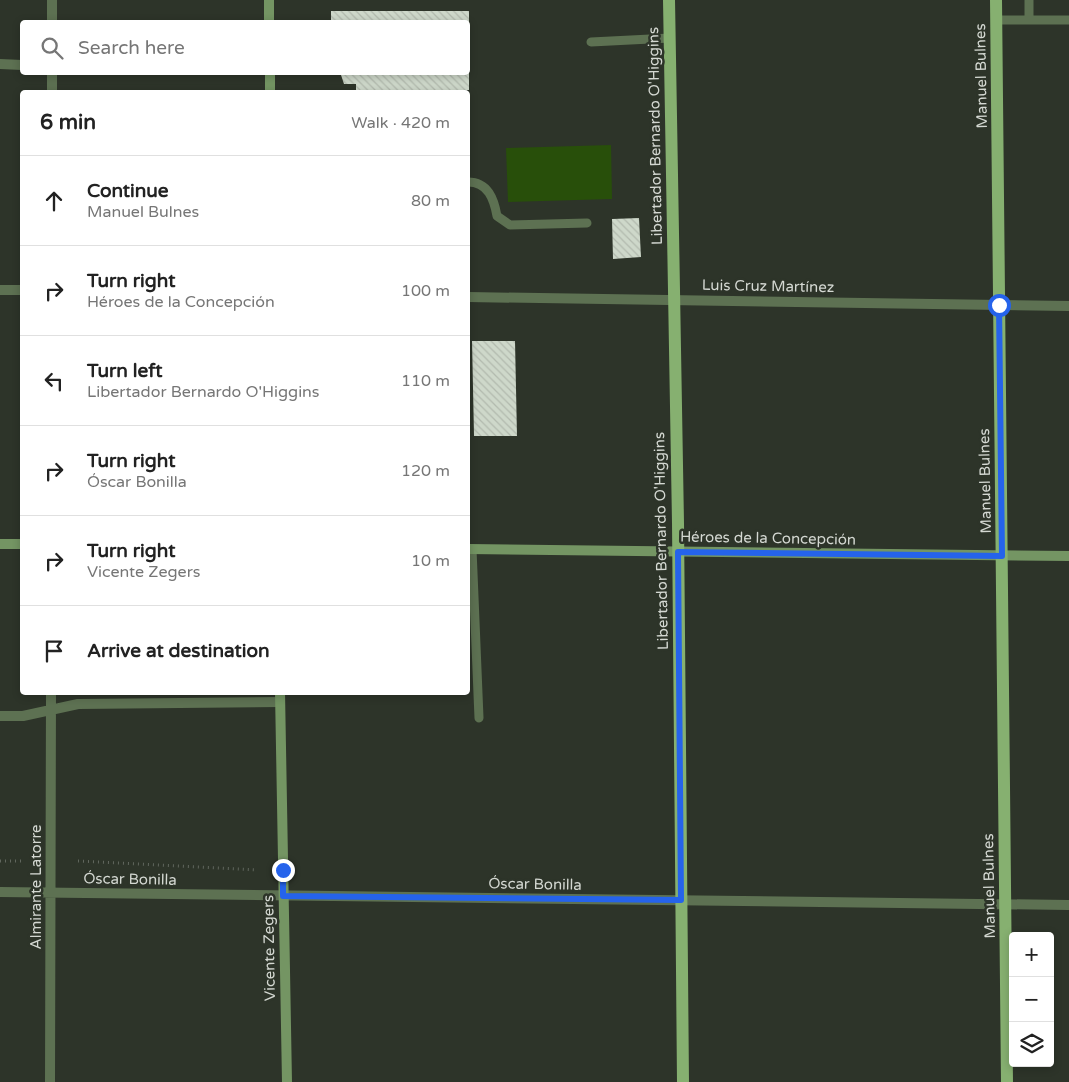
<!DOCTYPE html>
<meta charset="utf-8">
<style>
:root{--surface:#fff;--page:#f2f2f2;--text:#222;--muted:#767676;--line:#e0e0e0}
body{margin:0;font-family:"Varela Round",sans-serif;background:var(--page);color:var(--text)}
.controls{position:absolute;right:15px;bottom:15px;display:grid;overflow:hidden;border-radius:5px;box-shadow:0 2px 8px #0003}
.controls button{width:45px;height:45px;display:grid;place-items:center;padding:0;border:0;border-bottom:1px solid var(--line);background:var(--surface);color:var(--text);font:25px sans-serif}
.stop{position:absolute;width:15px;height:15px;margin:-11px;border:4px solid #2563eb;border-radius:50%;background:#fff}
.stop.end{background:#2563eb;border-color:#fff;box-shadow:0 1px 5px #0008}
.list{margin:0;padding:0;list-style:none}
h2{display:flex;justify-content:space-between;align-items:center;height:65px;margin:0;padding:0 20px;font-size:21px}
h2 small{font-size:16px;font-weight:400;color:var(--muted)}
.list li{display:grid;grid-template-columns:32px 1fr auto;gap:15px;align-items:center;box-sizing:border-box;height:90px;padding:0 20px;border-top:1px solid var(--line)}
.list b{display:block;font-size:19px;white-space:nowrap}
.list p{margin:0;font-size:16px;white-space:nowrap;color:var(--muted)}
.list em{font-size:16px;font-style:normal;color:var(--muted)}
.icon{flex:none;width:28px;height:28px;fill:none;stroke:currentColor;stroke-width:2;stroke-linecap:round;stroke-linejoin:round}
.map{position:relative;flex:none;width:1069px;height:1082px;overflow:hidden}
.search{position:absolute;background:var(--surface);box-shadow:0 2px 8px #0003;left:20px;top:20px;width:450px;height:55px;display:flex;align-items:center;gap:12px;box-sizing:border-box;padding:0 18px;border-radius:5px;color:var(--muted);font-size:19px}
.panel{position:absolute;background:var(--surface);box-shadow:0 2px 8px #0003;left:20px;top:90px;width:450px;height:605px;border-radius:5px}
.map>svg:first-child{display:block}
.pitch{fill:#284f0a}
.building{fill:url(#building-back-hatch)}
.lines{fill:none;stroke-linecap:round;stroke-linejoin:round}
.path{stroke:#61675e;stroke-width:3;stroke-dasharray:1 4;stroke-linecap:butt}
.lane{stroke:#5d7152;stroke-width:9}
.street{stroke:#5d7152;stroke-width:10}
.secondary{stroke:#749563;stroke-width:10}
.primary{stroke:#86b070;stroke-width:12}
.route{stroke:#2563eb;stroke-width:6}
.labels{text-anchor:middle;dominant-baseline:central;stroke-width:5;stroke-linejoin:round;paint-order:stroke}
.street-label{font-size:15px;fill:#d4d8d2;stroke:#2d3429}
</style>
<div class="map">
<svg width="1069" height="1082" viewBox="0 0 1069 1082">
<defs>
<pattern id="building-back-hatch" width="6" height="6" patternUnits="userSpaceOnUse" patternTransform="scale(1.25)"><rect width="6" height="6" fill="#ced8ca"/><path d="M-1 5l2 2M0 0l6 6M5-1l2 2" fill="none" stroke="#b2baae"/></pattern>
</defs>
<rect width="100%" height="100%" fill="#2d3429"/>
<path class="pitch" d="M611,145L612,199L508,202L506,148Z"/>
<path class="building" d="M331,11H469V90H410V92H356V84H344L340,72H468V22H331Z
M639,218L641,257L613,259L612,219Z
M472,341H515L517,436H474Z"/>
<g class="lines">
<path class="path" d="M0,861H22
M78,861L257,870"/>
<path class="lane" d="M996,20H1069
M1029,20V0
M591,42L670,38
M468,182C488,182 494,199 497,216L510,225L587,223
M472,549L479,718"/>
<path class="street" d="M52,22V0
M0,64L22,65
M52,92V72
M0,290H22
M468,297L1069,306
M0,716H23L78,704L280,702
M0,892L1069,905
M50,1082L51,692"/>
<path class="secondary" d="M269,0V22
M270,72V92
M0,544H22
M468,549L1069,556
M280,692L287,1082"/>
<path class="primary" d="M669,0L678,523L683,1082
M996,0L1007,1082"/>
</g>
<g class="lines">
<path class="route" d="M283,870V896L681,900L678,552L1002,556L999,305"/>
</g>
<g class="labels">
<g class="street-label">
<text transform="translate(981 76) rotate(-91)">Manuel Bulnes</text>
<text transform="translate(655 136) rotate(-91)">Libertador Bernardo O'Higgins</text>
<text transform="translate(768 286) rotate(1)">Luis Cruz Martínez</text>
<text transform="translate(985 481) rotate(-91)">Manuel Bulnes</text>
<text transform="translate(768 538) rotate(1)">Héroes de la Concepción</text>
<text transform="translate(661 541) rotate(-91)">Libertador Bernardo O'Higgins</text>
<text transform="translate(130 879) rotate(1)">Óscar Bonilla</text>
<text transform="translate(535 884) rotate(1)">Óscar Bonilla</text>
<text transform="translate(989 886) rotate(-91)">Manuel Bulnes</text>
<text transform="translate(36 887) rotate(-90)">Almirante Latorre</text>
<text transform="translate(269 948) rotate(-91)">Vicente Zegers</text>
</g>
</g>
</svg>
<div class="controls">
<button>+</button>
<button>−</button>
<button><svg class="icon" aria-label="layers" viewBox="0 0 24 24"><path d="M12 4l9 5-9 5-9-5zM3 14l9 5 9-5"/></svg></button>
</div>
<div class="stop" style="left:999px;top:305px"></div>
<div class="stop end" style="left:283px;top:870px"></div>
<div class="search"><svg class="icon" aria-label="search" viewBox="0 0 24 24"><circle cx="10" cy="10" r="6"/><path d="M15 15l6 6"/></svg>Search here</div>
<section class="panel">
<h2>6 min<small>Walk · 420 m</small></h2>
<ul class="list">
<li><svg class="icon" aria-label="ahead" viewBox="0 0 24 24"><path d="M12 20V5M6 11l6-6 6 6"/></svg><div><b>Continue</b><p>Manuel Bulnes</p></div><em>80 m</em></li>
<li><svg class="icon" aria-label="right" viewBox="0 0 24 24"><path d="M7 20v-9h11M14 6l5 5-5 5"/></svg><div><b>Turn right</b><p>Héroes de la Concepción</p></div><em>100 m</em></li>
<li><svg class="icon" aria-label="left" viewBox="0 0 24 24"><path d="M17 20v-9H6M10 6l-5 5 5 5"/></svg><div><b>Turn left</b><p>Libertador Bernardo O'Higgins</p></div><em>110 m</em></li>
<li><svg class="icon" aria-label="right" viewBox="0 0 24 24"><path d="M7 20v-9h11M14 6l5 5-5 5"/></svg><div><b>Turn right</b><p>Óscar Bonilla</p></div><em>120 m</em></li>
<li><svg class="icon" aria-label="right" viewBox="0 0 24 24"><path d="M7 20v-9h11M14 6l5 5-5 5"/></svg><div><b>Turn right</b><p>Vicente Zegers</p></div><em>10 m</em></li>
<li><svg class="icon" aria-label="arrive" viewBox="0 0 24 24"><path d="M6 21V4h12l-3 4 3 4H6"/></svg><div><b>Arrive at destination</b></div></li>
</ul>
</section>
</div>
